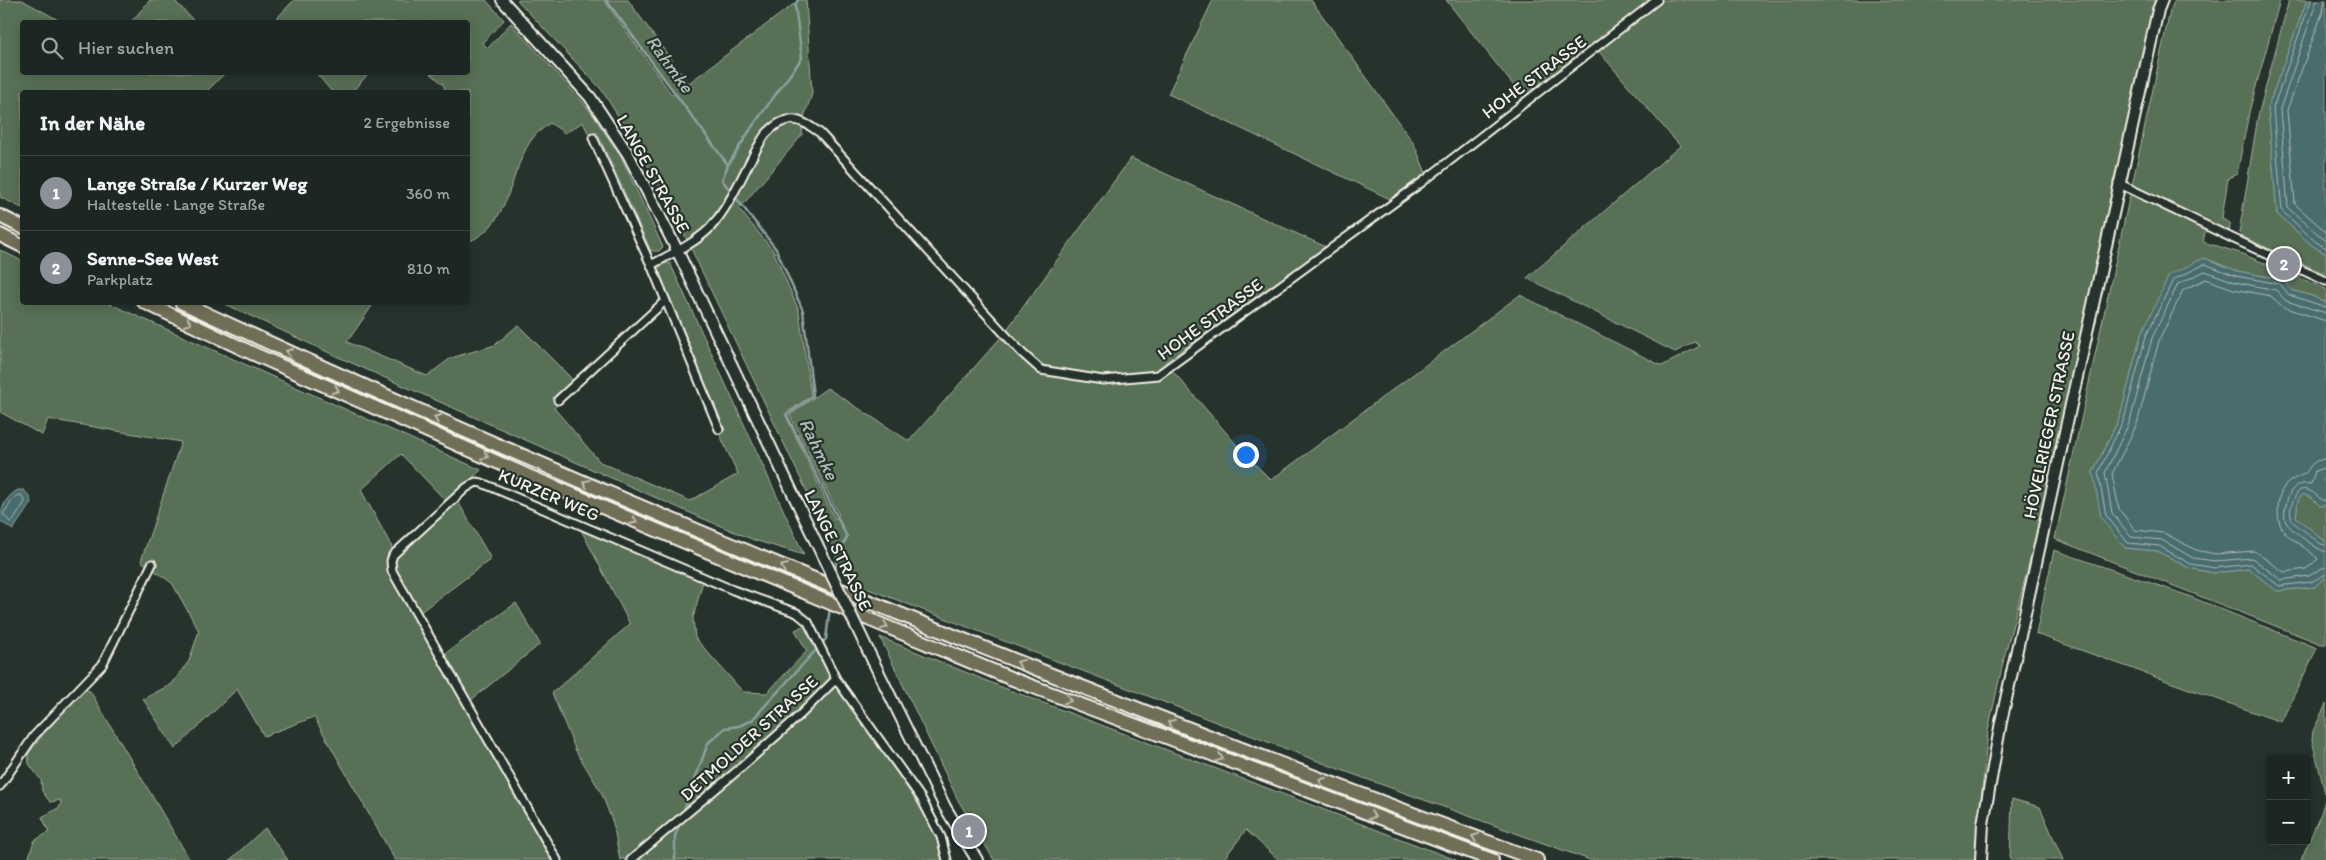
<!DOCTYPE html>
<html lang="de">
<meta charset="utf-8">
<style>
:root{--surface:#1c2622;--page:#252e2a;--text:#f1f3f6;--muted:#a0a5a5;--line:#3a4340;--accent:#8c9099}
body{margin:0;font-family:Itim,sans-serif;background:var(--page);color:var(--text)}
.controls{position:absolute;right:15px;bottom:15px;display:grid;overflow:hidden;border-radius:5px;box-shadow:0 2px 12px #0003}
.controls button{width:45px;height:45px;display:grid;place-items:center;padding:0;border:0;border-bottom:1px solid var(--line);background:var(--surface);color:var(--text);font:25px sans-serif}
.you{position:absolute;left:1245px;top:454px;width:18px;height:18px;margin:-12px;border:4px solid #fff;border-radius:50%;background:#1a73e8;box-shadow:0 0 0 8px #1a73e833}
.badge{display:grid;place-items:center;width:32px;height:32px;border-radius:50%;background:var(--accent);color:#fff;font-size:16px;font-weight:700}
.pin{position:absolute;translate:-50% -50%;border:2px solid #fff;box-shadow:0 1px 5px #0006}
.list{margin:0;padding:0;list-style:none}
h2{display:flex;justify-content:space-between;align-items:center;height:65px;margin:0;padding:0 20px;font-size:21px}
h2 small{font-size:16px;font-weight:400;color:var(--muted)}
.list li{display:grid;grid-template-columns:32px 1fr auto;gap:15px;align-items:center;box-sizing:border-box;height:75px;padding:0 20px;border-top:1px solid var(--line)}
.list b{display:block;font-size:19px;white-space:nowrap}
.list p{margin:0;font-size:16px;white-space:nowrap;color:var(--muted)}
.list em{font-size:16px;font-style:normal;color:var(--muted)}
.icon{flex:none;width:28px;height:28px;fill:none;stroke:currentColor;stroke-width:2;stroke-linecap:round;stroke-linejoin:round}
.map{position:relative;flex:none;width:2326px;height:860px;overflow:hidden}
.search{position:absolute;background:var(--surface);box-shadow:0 2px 12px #0003;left:20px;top:20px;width:450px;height:55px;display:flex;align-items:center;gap:12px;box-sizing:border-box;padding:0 18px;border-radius:5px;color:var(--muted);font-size:19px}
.panel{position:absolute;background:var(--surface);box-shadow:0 2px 12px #0003;left:20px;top:90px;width:450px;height:215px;border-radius:5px}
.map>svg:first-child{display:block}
.green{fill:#587054;stroke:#a6b09e}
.water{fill:#496c6e;stroke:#8da19f}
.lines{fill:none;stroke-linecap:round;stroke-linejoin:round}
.shore{stroke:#b0bcb7;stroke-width:1}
.stream{stroke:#8da19f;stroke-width:2.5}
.street-casing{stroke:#f4f1e8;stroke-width:11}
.secondary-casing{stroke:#f4f1e8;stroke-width:14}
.highway-casing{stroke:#f4f1e8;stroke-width:16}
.street{stroke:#26332d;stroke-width:7}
.secondary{stroke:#26332d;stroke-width:10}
.highway{stroke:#716e59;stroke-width:12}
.secondary-bridge-casing{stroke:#f4f1e8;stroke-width:14;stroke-linecap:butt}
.secondary-bridge{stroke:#26332d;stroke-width:10}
.oneway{stroke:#c0bdaf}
.labels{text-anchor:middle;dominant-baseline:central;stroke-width:4.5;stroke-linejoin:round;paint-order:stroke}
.street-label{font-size:18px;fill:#f4f1e8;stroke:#26332d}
.water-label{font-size:19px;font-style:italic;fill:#b0bcb7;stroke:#26332d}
</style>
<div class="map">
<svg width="2326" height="860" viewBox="0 0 2326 860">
<rect width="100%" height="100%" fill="#26332d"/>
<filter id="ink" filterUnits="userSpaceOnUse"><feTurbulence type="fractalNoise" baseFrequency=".02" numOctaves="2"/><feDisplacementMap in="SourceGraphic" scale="10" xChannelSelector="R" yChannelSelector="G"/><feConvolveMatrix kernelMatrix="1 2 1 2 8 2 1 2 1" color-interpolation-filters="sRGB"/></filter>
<g filter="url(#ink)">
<path class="green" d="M0,0H22L62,22H22V72L225,73L206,92H22V208L0,197Z
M150,0H174L195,22H131Z
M294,0H486L504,20L482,43L488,48L511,23L583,102L593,115L622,159L663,247L659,251H651L597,132L589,135L583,122L565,133L550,123C545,127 539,131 535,135C508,168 513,224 468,242V92H446L443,84L430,73L468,72V22H278L276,19Z
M517,0H604L672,95L675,93L607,0H628L688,83L685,86L799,0H806L812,94L803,120L802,135L739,209L773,250L799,311L811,396L785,414L835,519L839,515L790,415L827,388L909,441L1003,335L1131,158L1326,247L1165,362L1242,451L1271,480L1520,295L1662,366L1700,346L1695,342L1675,352L1527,278L1680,146L1595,47L1525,100L1446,0H2156L2035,541L2004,658L1988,731L1975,860H1590L1336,768L850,582L685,236L639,149L601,89Z
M1213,0H1311L1414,144L1426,173L1390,199L1168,94Z
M2175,0H2280L2250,108L2237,174L2228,178L2222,218L2230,224L2229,235L2207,223L2203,242L2240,253L2326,289V303L2312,296L2291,290L2284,280L2237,271L2204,258L2141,335L2120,417L2093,472L2125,548L2158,551L2189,568L2214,573L2249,569L2277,591L2314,587L2326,577V644H2321L2055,539L2170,11Z
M2289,0H2307L2268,107L2277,214L2313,246L2326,254V274L2243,237L2239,233L2258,116Z
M316,73H369L352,92H332Z
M0,250L22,261V302L108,303L481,470L446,501L401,454L361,490L393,549L387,556L388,571L551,860H395L314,717L264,736L237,689L175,749L143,699L172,684L189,661L199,631L172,583L141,561L181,442L48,419L42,435L0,412Z
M663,263H670L804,555L754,540L704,519L336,356L223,303H374L347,342L427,376L451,358L495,345L518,325L579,386L554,408L600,462L690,501L738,474L719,433L725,430L658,269Z
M2303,494L2312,498L2320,506L2326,505V542L2296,517L2298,500Z
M457,500L491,559L419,613C411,598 391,574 396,558Z
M580,528L703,581L693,618L695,638L743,692L767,693L807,651L795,630L805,625L842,693L938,833L943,860H624V858L620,860L613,823L601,792L576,751L552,693L630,624Z
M2054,550L2186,595L2317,648L2281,722L2036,634Z
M516,603L540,644L470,701L443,655Z
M880,637L1004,688L1456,860H1279L1246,830L1223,860H994L958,800Z
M84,690L90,691L190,860H28L34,841L49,832L42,817L60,807L61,800L50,802L42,791L41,780L29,764L28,754L45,732Z
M2326,704V860H2301L2321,813L2326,797L2312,740L2313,731Z
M2012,799L2040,807L2063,860H2010Z
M265,828L288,860H230Z"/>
<path class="water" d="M2307,0H2326V254L2313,246L2277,214L2268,107Z
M2204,258L2237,271L2284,280L2291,290L2312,296L2326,303V477L2323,479L2326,487V505L2320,506L2312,498L2303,494L2298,500L2296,517L2326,542V577L2314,587L2277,591L2249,569L2214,573L2189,568L2158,551L2125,548L2101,518L2093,472L2120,417L2141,335L2169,275Z
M18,490H24L30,497L31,503L13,530L0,521C0,509 7,495 18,490Z"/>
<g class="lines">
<path class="shore" d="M2311,0L2273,108L2282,211L2316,242L2326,248
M2317,0L2280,109L2288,208L2326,241
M2325,0L2323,11L2287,110L2295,204L2326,232
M2326,307L2289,295L2280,284L2236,276L2205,264L2173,280L2146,336L2124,419L2098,473L2106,515L2128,543L2159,546L2191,564L2215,568L2251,564L2279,586L2311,582L2326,574
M2326,313L2286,301L2276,290L2235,282L2205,271L2178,284L2152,338L2130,421L2105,473L2112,513L2131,537L2162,540L2193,558L2215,561L2252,558L2281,580L2309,576L2320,569L2326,567
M2326,321L2283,307L2271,296L2233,289L2206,279L2183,290L2159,341L2137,424L2112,474L2119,509L2135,530L2164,533L2196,550L2215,554L2254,551L2284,572L2306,569L2318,559C2295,536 2273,539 2279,499C2281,486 2290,480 2302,475C2311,472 2307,460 2326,459
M2326,467L2315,471L2311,484C2295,482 2288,491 2286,506C2285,511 2283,517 2286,522C2289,529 2319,551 2326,552
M21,495L25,502L13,521L10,522L3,514L15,497Z
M2326,500H2321C2316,494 2309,488 2300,490C2293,497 2287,512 2293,522L2321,544L2326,545"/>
<path class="stream" d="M606,0L728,165L722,180L776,249L803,311L813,396L787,415L847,537L837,556L835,572
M728,165L752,127L802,58L795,5L798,0
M683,813L708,743L725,728L739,726L752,720L826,639L830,607
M675,860V836L680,823"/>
<g class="street-casing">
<path id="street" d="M593,138L651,265
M2118,183L2234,239L2326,281
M558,400L665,301
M719,429L651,265C671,254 694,244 710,228C734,201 746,164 765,135C785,113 799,117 820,133L1022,353L1041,370L1103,380L1158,375L1421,183L1657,0
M0,786L34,736L102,665L152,564
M557,860L392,571L391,561L393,555L466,488L476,482L482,483L733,590L797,613L808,622L836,679
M631,860L737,771L800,715L836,679L921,798L941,837L947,860"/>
</g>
<g class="secondary-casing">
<path id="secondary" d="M502,0L590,97L628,154L677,250L814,538
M873,661L945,807L977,860
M1981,860L1983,824L2001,722L2158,10L2162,0"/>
</g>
<g class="highway-casing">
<path id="highway" d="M0,216L22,227
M0,235L22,246
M144,302L254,354L533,478L880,624L1010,678L1492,860
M181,302C624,509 1078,691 1537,860"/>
</g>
<use href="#street" class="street"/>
<use href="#secondary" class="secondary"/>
<use href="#highway" class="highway"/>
<g class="secondary-bridge-casing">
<path id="secondary-bridge" d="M814,538L873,661"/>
</g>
<use href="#secondary-bridge" class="secondary-bridge"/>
</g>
<defs><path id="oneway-chevron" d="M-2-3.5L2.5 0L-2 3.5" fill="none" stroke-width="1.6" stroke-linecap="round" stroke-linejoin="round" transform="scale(1.25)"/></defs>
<g class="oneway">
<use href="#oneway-chevron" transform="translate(188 323) rotate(25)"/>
<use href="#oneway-chevron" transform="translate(289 352) rotate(-156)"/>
<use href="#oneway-chevron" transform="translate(336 390) rotate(24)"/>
<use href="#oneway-chevron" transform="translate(437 418) rotate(-156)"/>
<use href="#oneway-chevron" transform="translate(485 456) rotate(24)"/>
<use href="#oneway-chevron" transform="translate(586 483) rotate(-157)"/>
<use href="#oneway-chevron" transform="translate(634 521) rotate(23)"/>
<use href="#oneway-chevron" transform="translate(784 567) rotate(-157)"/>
<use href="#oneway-chevron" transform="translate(885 626) rotate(22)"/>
<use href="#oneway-chevron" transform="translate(1020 663) rotate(-158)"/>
<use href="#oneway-chevron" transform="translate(1068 700) rotate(21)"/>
<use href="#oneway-chevron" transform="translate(1171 723) rotate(-159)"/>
<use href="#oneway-chevron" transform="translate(1220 758) rotate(21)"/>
<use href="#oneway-chevron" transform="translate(1322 781) rotate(-160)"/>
<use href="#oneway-chevron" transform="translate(1372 816) rotate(20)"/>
<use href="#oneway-chevron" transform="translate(1475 837) rotate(-160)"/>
</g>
</g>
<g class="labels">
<g class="street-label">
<text transform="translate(1534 77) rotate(-37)">HOHE STRASSE</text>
<text transform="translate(653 174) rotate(61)">LANGE STRASSE</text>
<text transform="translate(1210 319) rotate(-36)">HOHE STRASSE</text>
<text transform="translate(2049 425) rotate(-78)">HÖVELRIEGER STRASSE</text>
<text transform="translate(549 495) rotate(23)">KURZER WEG</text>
<text transform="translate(838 550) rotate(64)">LANGE STRASSE</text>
<text transform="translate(749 738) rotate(-42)">DETMOLDER STRASSE</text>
</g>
<g class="water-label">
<text transform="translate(670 64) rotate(54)">Rahmke</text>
<text transform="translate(819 449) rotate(64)">Rahmke</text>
</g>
</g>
</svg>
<div class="controls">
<button>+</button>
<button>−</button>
</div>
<div class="you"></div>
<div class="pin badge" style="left:969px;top:831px">1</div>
<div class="pin badge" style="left:2284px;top:264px">2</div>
<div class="search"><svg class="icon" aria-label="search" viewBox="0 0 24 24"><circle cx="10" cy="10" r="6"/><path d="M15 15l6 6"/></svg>Hier suchen</div>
<section class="panel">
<h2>In der Nähe<small>2 Ergebnisse</small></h2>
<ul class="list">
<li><span class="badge">1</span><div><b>Lange Straße / Kurzer Weg</b><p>Haltestelle · Lange Straße</p></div><em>360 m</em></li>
<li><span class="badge">2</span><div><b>Senne-See West</b><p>Parkplatz</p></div><em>810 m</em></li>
</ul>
</section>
</div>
